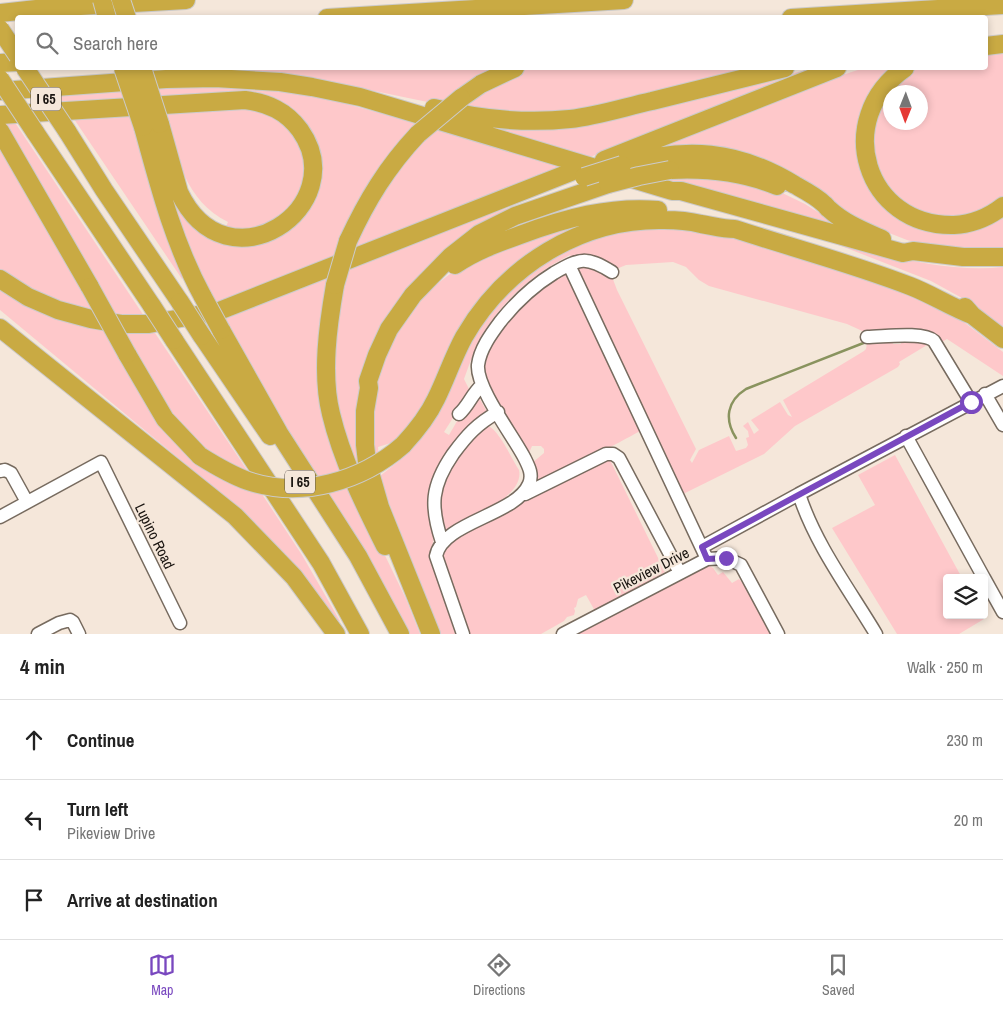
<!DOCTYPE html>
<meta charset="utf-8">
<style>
:root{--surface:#fff;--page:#f6f6f6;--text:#222;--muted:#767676;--line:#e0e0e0;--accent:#7948bf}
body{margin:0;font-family:"Archivo Narrow",sans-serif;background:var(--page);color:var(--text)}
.controls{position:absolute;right:15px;bottom:15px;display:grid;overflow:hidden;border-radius:5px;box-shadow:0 2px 8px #0003}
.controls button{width:45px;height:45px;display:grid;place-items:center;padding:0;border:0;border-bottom:1px solid var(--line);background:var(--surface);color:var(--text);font:25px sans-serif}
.compass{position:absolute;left:883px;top:85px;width:45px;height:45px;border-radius:50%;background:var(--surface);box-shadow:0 2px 8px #0003;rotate:181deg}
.stop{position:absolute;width:15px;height:15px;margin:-11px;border:4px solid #7948bf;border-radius:50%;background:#fff}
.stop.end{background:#7948bf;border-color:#fff;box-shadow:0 1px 5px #0008}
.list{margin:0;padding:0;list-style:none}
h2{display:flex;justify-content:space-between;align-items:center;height:65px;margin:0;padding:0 20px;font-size:21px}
h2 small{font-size:16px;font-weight:400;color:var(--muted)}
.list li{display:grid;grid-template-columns:32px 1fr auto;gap:15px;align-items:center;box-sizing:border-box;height:80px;padding:0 20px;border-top:1px solid var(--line)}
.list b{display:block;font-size:19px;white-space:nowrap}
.list p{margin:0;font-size:16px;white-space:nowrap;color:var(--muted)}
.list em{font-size:16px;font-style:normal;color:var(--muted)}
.icon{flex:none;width:28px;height:28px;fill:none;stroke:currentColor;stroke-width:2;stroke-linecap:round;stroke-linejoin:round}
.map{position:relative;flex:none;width:1003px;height:634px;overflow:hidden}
.search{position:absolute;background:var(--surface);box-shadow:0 2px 8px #0003;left:15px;right:15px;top:15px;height:55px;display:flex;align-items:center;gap:12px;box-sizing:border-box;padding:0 18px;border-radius:5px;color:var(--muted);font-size:19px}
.sheet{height:305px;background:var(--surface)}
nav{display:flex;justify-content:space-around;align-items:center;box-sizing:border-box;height:70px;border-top:1px solid var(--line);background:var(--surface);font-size:14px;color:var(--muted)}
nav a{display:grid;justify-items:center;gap:2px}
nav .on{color:var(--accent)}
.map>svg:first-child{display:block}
.green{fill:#fec8ca;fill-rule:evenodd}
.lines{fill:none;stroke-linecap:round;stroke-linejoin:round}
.stream{stroke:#89935e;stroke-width:2.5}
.minor-casing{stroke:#776b5f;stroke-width:15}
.highway-casing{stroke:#cccbca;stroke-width:20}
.minor{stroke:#fff;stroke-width:12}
.highway{stroke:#c9aa43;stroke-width:18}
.highway-bridge-casing{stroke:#cccbca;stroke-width:20;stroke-linecap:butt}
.highway-bridge{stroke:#c9aa43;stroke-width:18}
.route{stroke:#7948bf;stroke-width:6}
.labels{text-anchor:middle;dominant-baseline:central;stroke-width:4.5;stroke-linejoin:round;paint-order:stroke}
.shield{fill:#f5e7da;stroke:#5b534d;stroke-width:1}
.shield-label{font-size:14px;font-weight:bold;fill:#191410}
.street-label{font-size:15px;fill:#191410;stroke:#f5e7da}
</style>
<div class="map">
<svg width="1003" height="634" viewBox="0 0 1003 634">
<rect width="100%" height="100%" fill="#f5e7da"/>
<path class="green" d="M1003,50V200L987,211L945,219L912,209L890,190L876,164L873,130L884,98L912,71L921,68H986V51ZM890,92H920V122H890Z
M230,68H504L442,105L336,83L231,69Z
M529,68H769L561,116L457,109C479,93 504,78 529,68Z
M814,68H818L590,157L468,122L625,114Z
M864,68H897L861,148L912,222L1003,215V251L926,245L907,240L866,224L813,191L644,153L824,81Z
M155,87C204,87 253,85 301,94C341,101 380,113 419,125L338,256L215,305L203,285L171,201L150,115L196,226L281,235C294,227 306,216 312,202C315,195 314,186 314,179C315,149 319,134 295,112L159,101Z
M124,89L128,104L67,108L58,95Z
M251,108L275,116L294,133L305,158L304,184L290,211L257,230L226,227L228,222C185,201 177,156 164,114Z
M132,115L183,275L182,279L74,119Z
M2,124H16L144,316L111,315Z
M434,128L566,167L352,250L386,184Z
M0,146L95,312C61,303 29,291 0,270Z
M695,175L774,189L805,204L851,233L659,179Z
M595,180L504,216L384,330L362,466L355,470L349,452L336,398L333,352L346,269L486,215Z
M601,217L520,264L430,403L397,441L378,447L379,457L375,460C373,434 371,409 377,384C389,331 430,277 482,256C495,251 508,247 522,243C548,234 575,226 601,217Z
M663,225L728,235L907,293L961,320L1003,352V376L947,339L940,343L869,334L847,324L709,286L699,280L686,267L673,262L626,265L614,270L580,256L571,257L570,255C536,272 503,300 484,332C475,347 470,363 464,379L470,391L444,432L449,435L460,416L477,394L486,410V413L440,470L435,534L430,554L431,559L455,634H441L383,488L380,476L399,461L414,446L461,358L488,312L532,269L593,236Z
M831,242C888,255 944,273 1003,267V327L962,298L931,281Z
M583,263L611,274L617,290L696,449L690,460L692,463L699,450L729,436L736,451L746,448L748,445L746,438L749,437L748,431L743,426L748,422L754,434L759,430L751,420L780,402L788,415L792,417L783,400L864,351L866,349L867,343L892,339L893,344H901V339L932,342L899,362L900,364L898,367L795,426L764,454L681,495L575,269Z
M566,271L640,431C624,440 549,481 536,480L532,463L544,453V449L541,446H532L529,453C518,437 484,386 484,369C483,350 511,313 526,301C538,290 553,281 566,271Z
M331,277L325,304L345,474L320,480L271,405L223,320Z
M0,289L49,315L67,322L105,330L158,417L260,491L302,555L340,621L336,623L224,496L0,310Z
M120,332L155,333L251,476L218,461L177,426Z
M487,425C500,431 511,458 519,470C525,497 468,520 449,530L444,529L437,501L448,468L466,440Z
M895,455L962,578H947V615H982L984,619L959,634H897L832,528L875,505L858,475Z
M610,460L665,572L595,611L586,595L578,599L576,607L574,608L575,611L574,615L567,617L564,621L541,634H467L440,558L442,550L456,539L514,508L530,496L601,461Z
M351,485L406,599L420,634H410L363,547L328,492Z
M708,565L713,568L718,575L723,572L732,583L739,579L754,597L775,634H577L632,603Z"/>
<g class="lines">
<path class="stream" d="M736,438C724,419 727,401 746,389L866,342"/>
<g class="minor-casing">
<path id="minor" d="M569,265L707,559
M867,337C883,337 923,331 934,341L971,402
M985,394L1003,425
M459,414C469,405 471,395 482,385
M906,436L984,578
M0,471L5,470L11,473L27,502
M525,494L606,454H613L619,458L680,573
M0,517L101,462L180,623
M442,542C430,506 431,486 453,454C467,435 477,424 498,412
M702,547L799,494
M984,578L1003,612
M38,634L59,623L70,620L73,622L79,634
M463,634L436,556C442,522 516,515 529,484C533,475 529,467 525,459C514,437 476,388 478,365C480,349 491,334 500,322C515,303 533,286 554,273C580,258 586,256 612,272
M563,634L707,559L726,558L741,565L778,634
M876,634C849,589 815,544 799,494L1003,386"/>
</g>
<g class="highway-casing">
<path id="highway" d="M0,13L45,8L186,0
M327,18L624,0
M791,18L1003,5
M986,46L1003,44
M0,63L18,62
M905,68C832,119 865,227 954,225C972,224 989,217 1003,206
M0,91L166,79L215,78L280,82L312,87L360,97L672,191H681L903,253L913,251L963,257H1003
M461,98L481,84L515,68
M434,108C479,119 523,124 570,119C597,116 625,107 652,101C696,90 740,79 785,68
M0,115L245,100C268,103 286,111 300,130C354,206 227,293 179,192L160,124
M143,127C159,186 174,244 203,297
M0,131L90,287
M67,131L104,190L180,302
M35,132L152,306
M604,160L837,68
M622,165C685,146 738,150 795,185C804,190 816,196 824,204C826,205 827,208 829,209C844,223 864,231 882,239
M670,170C707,168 743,172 777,186
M348,241C367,200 387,167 418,134
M455,265C475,251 498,243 520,235C565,218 610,206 658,210
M0,279L28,297L58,310L91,319L121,324H149L219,311L571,172
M335,285C328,325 321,374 331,414C342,460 364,504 385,546
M965,307L972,315L1003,339
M0,328L235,516L294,577L336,634
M221,330L279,433L358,556L400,634
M202,336L270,436
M174,340L321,563L360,634
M127,354L165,419L200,456
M403,445C416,431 428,416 436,399C446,379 453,357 464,337C505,266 581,218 664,220C676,220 689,221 701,224C713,226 723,229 735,229C793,248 853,264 910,286C931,294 951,307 972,315
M431,634L380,507L367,462L365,445V411L369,388L368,381L377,355L389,329L413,295L451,256L479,234L515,216L608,184"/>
</g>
<use href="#minor" class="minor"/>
<use href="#highway" class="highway"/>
<g class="highway-bridge-casing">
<path id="highway-bridge" d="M102,0L107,18
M121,0L127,18
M0,29L18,56
M25,68L67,131
M123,68L143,127
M142,68L160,124
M0,79L35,132
M418,134L461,98
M584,177L622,165
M608,184L639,176L670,170
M335,285L348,241
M90,287L127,354
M203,297L221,330
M180,302L202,336
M152,306L174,340
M200,456C216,466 231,475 248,481C302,499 362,481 403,445"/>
</g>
<use href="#highway-bridge" class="highway-bridge"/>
</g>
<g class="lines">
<path class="route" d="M726,558L707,559L702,547L971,402"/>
</g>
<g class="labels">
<g class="shield">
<rect x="31" y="87.5" width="30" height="23" rx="4"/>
<rect x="285" y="470.5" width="30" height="23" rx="4"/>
</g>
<g class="shield-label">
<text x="46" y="99">I 65</text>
<text x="300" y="482">I 65</text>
</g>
<g class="street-label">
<text transform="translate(155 536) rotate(64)">Lupino Road</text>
<text transform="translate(651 570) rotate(-27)">Pikeview Drive</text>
</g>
</g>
</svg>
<div class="controls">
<button><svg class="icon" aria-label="layers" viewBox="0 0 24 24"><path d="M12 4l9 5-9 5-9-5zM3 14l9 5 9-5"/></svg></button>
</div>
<svg class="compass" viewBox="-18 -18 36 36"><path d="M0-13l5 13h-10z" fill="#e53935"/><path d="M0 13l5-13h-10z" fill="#767676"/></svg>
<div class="stop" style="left:971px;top:402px"></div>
<div class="stop end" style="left:726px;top:558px"></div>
<div class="search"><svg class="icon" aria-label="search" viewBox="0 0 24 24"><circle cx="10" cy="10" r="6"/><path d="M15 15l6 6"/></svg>Search here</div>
</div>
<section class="sheet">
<h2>4 min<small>Walk · 250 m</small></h2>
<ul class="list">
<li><svg class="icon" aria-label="ahead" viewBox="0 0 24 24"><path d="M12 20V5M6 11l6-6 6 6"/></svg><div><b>Continue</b></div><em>230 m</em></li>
<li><svg class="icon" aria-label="left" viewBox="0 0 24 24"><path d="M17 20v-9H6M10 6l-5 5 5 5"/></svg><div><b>Turn left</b><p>Pikeview Drive</p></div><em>20 m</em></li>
<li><svg class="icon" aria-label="arrive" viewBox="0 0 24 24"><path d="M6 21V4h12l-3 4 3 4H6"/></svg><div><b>Arrive at destination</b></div></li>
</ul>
</section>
<nav>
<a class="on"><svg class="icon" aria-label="map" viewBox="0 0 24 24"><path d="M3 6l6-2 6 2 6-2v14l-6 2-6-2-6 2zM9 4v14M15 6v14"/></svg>Map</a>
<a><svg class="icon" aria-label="directions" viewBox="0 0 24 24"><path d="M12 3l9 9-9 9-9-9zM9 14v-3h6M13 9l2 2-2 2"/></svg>Directions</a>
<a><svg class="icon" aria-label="saved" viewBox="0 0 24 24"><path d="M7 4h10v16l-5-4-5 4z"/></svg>Saved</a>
</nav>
